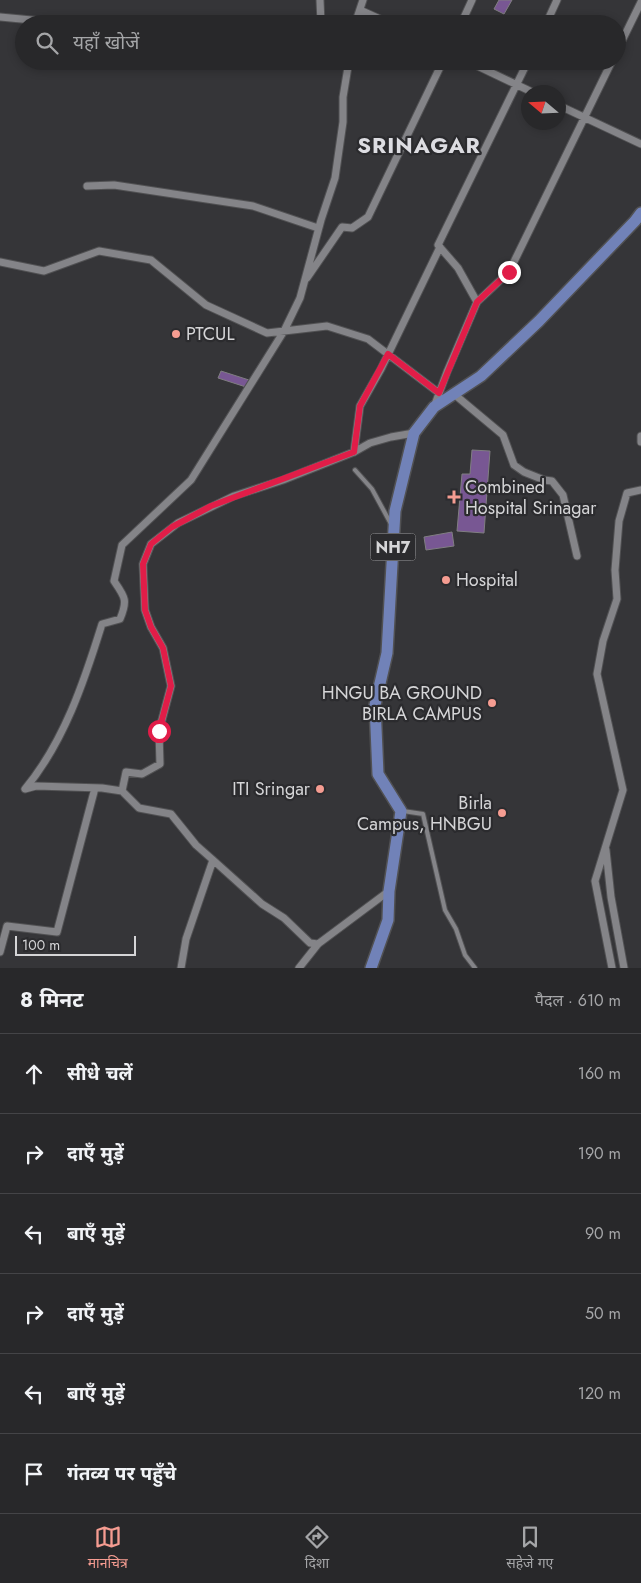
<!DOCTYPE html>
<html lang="hi">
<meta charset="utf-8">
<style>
:root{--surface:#28282a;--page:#343436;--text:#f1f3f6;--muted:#a5a6a8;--line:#444447;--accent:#f59c91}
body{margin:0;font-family:Jost,"Noto Sans Devanagari",sans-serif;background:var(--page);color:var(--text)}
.compass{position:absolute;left:521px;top:85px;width:45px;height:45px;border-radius:50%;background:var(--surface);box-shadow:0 2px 8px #0003;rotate:289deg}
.scale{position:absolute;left:15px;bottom:12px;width:121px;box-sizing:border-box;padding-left:5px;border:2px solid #d5d5d7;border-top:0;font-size:14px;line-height:18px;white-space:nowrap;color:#d5d5d7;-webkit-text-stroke:4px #2b2b2e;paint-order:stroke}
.stop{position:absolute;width:15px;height:15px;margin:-11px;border:4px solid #e11d48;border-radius:50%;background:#fff}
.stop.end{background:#e11d48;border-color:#fff;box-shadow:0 1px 5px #0008}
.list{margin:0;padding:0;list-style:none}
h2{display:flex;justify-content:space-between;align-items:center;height:65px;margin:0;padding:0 20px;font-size:21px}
h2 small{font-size:16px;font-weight:400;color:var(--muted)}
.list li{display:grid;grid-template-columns:32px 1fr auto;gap:15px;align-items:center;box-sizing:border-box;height:80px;padding:0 20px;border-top:1px solid var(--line)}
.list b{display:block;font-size:19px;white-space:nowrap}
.list em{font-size:16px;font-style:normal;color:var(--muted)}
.icon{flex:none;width:28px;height:28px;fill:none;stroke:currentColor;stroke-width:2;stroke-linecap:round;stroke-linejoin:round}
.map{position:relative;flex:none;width:641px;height:968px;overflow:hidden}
.search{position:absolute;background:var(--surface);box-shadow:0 2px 8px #0003;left:15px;right:15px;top:15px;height:55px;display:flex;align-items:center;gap:12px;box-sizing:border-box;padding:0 18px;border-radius:28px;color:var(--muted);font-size:19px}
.sheet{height:545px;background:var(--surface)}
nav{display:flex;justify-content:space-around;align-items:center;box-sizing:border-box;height:70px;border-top:1px solid var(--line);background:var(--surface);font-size:14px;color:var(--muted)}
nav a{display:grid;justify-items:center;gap:2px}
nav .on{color:var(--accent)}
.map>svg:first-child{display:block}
.building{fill:#785793;stroke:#807e82}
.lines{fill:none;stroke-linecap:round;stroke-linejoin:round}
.service-casing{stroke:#515153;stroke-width:6}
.minor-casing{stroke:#515153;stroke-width:9}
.trunk-casing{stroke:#515153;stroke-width:14}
.service{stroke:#848488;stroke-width:4}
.minor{stroke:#848488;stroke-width:7}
.trunk{stroke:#7182b8;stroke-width:11}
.route{stroke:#e11d48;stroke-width:6}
.poi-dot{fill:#f59c91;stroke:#2b2b2e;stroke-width:2}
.labels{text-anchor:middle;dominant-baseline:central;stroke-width:4.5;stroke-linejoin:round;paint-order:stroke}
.shield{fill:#2b2b2e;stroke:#a2a2a4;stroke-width:1}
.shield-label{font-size:16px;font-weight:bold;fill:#d5d5d7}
.poi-label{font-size:18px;fill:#d5d5d7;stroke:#2b2b2e;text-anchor:start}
.district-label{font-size:22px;font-weight:bold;letter-spacing:1px;fill:#dddde2;stroke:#2b2b2e}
</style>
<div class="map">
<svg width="641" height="968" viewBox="0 0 641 968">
<rect width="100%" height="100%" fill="#353538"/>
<path class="building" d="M499,0H512L504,14L494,9Z
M221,371L249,380L246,387L218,378Z
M472,450L490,451L484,533L457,531L462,474H470Z
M452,532L454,546L426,550L424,537Z"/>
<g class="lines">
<g class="service-casing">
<path id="service" d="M355,470L372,489L391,524
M403,811L423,814L445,910L456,929L465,955L475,968"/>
</g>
<g class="minor-casing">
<path id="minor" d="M320,0L321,24
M360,10L391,24
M0,17L74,24
M102,24L107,20L147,24
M355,24L363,0
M461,24L472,0
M546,24L557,0
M617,51L641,2
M349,61L343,97V122L335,178L321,220L300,298L284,331L191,480L122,545L114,581C125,597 128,600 120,619L102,624C84,682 64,742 25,789L36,786L102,788L122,791L126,772L142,774L160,764L159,731L171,686L163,648L151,627L145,610L143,564L151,544L178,523L234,496L283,480L354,452L370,443L391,437L414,433
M467,61L532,92
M558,105L641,144
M87,186L114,185L253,206L318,228
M0,262L44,271L99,251L151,260L206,305L267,333L327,326L368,339L439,393
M307,278L342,227L352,228L368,217L443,61
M477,302L458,268L438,245L528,61
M454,394L503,435L514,465L524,472L544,480L552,481L563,495L577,556
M434,407L447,372L477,302L509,272L612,61
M641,436V442
M354,452L360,406L381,369L440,247
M122,791L139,808L171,814L196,845L213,860L262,904L284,918L310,943L318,944
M606,850L611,897L624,968
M0,952L7,926L57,932L95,788
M181,968L186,939L213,860
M299,968L318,944L389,891
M612,968L595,881L623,790L597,674L603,641L617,599L615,570L619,521L627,493L641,490"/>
</g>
<g class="trunk-casing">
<path id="trunk" d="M371,968L388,920L389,891L401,811L378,774L375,705L387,653L395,511L414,433L434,407L481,376L539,321L635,221L641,213"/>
</g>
<use href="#service" class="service"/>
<use href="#minor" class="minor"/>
<use href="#trunk" class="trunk"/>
</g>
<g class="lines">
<path class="route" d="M159,731L171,686L163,648L151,627L145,610L143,564L151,544L172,527L211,506L354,452L360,406L388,354L439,393L477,302L509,272"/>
</g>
<g class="poi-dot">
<circle cx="176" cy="334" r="5"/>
<path d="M451.5 489.5h5v5h5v5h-5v5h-5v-5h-5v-5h5z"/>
<circle cx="446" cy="580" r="5"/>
<circle cx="492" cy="703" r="5"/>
<circle cx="320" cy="789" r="5"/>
<circle cx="502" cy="813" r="5"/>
</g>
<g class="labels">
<rect class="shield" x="370.5" y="533.5" width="45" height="27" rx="4"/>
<g class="shield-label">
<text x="393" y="547">NH7</text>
</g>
<g class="poi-label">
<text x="186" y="334">PTCUL</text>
<text x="465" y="487">Combined<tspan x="465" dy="21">Hospital Srinagar</tspan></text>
<text x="456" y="580">Hospital</text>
<text x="482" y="693" text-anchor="end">HNGU BA GROUND<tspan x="482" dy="21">BIRLA CAMPUS</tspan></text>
<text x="310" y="789" text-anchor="end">ITI Sringar</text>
<text x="492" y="803" text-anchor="end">Birla<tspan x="492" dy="21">Campus, HNBGU</tspan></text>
</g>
<g class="district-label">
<text x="419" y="145">SRINAGAR</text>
</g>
</g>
</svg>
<svg class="compass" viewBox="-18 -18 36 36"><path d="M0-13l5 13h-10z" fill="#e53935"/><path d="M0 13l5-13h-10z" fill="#a5a6a8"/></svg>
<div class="scale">100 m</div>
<div class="stop" style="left:159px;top:731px"></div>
<div class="stop end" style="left:509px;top:272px"></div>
<div class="search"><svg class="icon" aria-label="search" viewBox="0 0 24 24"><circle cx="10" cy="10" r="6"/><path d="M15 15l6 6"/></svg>यहाँ खोजें</div>
</div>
<section class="sheet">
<h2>8 मिनट<small>पैदल · 610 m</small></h2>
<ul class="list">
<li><svg class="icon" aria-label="ahead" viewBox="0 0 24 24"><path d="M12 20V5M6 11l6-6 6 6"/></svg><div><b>सीधे चलें</b></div><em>160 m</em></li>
<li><svg class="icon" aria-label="right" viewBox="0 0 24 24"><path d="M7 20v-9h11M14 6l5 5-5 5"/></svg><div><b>दाएँ मुड़ें</b></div><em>190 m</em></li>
<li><svg class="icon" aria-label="left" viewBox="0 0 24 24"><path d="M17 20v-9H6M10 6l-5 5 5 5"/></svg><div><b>बाएँ मुड़ें</b></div><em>90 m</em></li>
<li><svg class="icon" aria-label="right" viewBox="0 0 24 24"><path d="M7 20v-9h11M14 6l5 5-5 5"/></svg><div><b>दाएँ मुड़ें</b></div><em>50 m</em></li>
<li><svg class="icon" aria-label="left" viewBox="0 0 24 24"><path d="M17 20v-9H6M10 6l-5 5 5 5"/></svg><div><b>बाएँ मुड़ें</b></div><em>120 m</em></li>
<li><svg class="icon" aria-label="arrive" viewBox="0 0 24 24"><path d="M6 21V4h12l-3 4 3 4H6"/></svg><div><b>गंतव्य पर पहुँचे</b></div></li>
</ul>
</section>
<nav>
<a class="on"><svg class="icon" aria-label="map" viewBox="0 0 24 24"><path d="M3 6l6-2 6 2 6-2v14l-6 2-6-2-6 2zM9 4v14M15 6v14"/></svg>मानचित्र</a>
<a><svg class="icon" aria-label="directions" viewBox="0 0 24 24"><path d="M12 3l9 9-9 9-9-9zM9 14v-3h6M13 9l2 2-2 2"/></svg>दिशा</a>
<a><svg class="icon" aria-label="saved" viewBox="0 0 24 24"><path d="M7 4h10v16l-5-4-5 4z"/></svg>सहेजे गए</a>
</nav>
